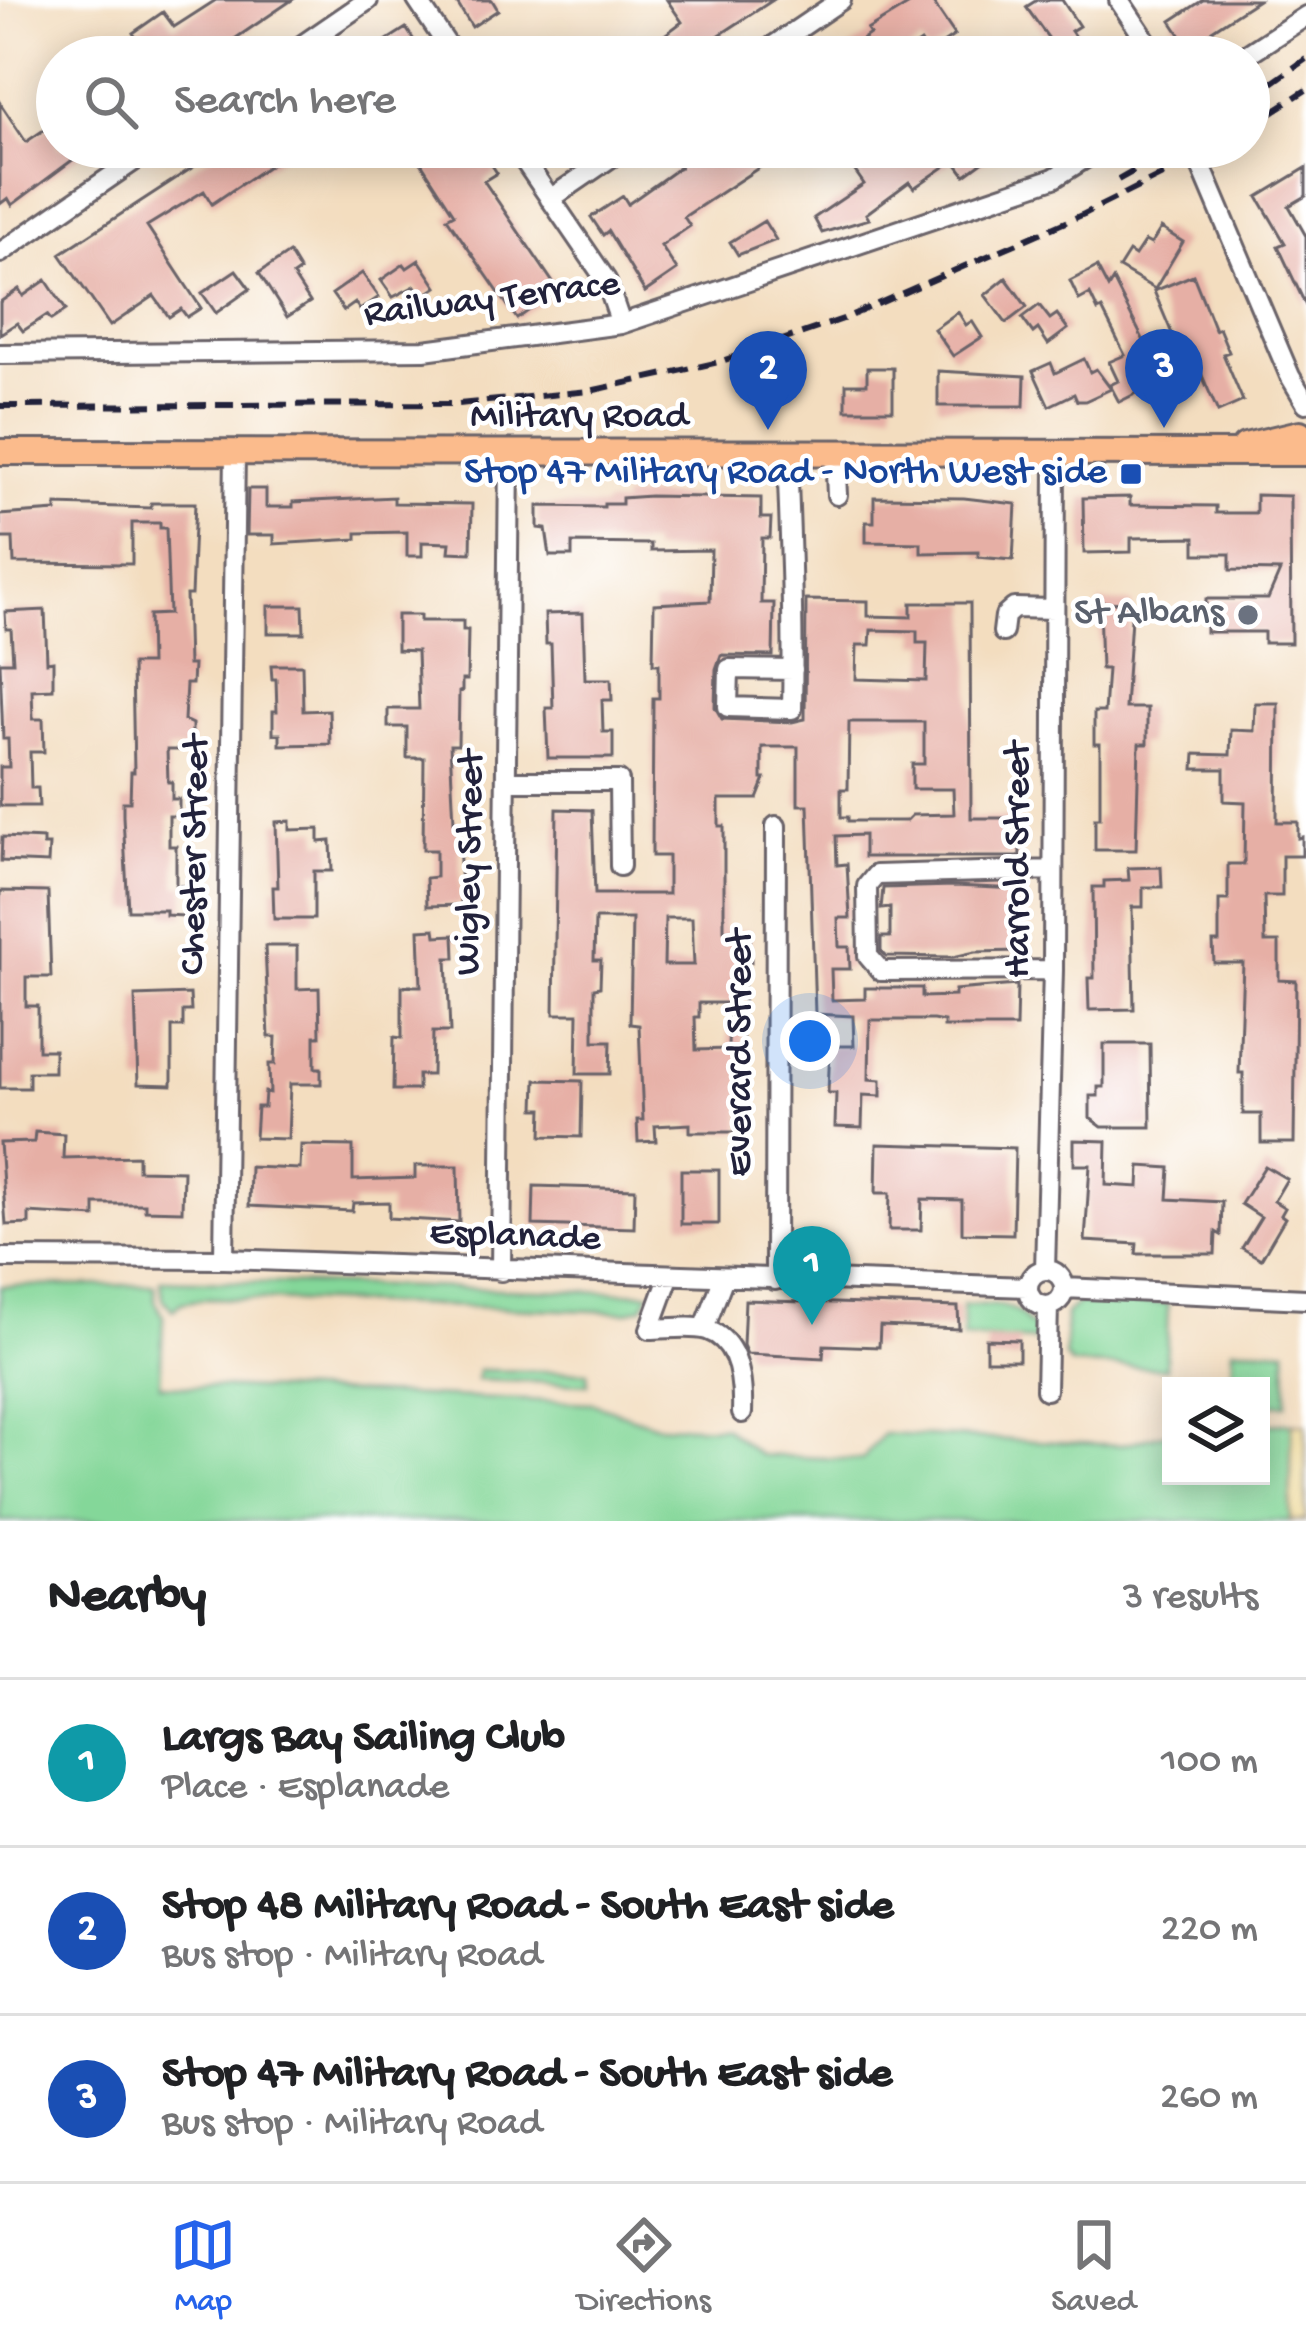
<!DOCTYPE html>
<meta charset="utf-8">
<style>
:root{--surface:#fff;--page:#f2f2f2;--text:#202124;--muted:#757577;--line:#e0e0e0;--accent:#2563eb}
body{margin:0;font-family:"Gochi Hand",sans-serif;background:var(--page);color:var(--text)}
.controls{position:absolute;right:36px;bottom:36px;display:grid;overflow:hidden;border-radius:0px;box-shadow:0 6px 30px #0003}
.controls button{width:108px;height:108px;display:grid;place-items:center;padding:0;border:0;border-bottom:3px solid var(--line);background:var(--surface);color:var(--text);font:60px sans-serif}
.you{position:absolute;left:810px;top:1041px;width:42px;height:42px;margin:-30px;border:9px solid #fff;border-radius:50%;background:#1a73e8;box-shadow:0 0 0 18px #1a73e833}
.badge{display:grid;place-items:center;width:78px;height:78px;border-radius:50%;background:var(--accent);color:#fff;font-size:39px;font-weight:700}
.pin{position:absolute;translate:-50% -99px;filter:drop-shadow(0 3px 6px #0008)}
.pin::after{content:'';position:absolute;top:63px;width:42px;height:36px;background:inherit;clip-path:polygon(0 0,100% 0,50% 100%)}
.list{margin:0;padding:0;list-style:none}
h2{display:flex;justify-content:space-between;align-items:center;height:156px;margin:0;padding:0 48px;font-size:51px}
h2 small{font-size:39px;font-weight:400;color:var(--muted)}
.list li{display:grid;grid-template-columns:78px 1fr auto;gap:36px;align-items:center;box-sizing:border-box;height:168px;padding:0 48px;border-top:3px solid var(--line)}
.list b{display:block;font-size:45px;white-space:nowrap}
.list p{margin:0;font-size:39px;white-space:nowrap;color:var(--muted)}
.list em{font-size:39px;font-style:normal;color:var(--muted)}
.icon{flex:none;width:66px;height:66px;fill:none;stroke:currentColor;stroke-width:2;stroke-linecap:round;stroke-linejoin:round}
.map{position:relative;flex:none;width:1306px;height:1521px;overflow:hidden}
.search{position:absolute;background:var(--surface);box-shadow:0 6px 30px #0003;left:36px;right:36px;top:36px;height:132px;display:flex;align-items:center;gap:30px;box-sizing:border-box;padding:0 42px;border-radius:66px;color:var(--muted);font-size:45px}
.sheet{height:660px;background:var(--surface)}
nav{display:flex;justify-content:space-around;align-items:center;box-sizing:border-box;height:168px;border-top:3px solid var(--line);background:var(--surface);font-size:33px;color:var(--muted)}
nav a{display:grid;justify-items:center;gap:6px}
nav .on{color:var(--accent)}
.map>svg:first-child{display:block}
.green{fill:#84d799;stroke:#537c6a;stroke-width:3}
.sand{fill:#eeda9e;stroke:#887e6c;stroke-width:3}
.building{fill:#e6afa5;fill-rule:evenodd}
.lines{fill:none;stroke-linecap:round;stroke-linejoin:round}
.minor-casing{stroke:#6b6369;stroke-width:24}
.major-casing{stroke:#6b6369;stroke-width:30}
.minor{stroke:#fff;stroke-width:18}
.major{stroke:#fbbb8c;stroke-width:24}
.rail{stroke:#22223b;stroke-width:6;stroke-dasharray:18 9;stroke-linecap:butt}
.transit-dot{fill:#1a4fb4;stroke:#fff;stroke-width:4.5}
.worship-dot{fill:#6b7280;stroke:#fff;stroke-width:4.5}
.labels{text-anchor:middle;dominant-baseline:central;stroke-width:9;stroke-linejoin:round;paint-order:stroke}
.street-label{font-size:39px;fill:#22223b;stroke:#fff}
.transit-label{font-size:39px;fill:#164399;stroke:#fff;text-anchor:end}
.worship-label{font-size:39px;fill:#5b616d;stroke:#fff;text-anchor:end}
</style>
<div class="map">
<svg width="1306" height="1521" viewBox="0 0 1306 1521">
<rect width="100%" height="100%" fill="#fff"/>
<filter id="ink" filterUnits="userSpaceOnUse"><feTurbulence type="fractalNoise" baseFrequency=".00833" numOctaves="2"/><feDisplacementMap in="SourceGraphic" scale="24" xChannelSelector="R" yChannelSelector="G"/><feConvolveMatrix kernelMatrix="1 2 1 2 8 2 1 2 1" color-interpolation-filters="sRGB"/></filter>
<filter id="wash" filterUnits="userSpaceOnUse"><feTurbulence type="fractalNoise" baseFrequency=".004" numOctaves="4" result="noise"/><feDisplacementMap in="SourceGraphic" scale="48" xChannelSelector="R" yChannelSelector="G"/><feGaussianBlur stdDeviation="2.7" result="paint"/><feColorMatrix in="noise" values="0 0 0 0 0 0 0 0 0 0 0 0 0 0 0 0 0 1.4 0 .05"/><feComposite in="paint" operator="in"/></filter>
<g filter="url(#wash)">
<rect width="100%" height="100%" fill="#f3ddbf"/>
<path class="green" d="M161,1280L650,1293L643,1307L627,1312L209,1298L181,1303L173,1310L163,1299Z
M155,1285V1301L163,1316L160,1385L593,1403L656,1425L724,1427L759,1455L862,1460L883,1434L1121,1445L1171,1432V1476H1261V1424L1292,1423L1290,1521H0V1286Z
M1094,1300L1168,1304L1166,1368L1072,1365L1065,1357L1066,1314L1077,1304Z
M963,1305C988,1305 1016,1301 1028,1324L1035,1326V1341L963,1338Z
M1233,1348L1286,1349L1287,1404H1261V1386H1232Z
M478,1370L587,1372L588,1384L477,1380Z"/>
<path class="sand" d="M1292,1423L1306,1424V1521H1290Z"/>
<g id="blocks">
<path class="building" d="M216,0H292L208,57H123L140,44L133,33L163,12L174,27Z
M455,0H492L498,10L472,27Z
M667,0H773L686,57H635L682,22Z
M916,0H931L955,35L928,53L921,42L899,57H837L870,34L867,30Z
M1037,0H1062L1079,26L1071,31L1089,57H1062L1026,7Z
M1203,0H1258L1212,30L1221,42L1210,50L1215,57H1188L1182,48L1187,45L1171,21Z
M406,28L425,57H389L381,44Z
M0,103L26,142L57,121V147H90L12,205L8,198L0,204Z
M224,147H296L212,204L204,191L147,226L201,308L187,317L181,309L169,317L154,296L110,326L60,254Z
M411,147H480L497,173L484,181L558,290L517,319L447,218L454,214Z
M709,147H760L769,161L684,217L690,226L661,246L677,270L645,292L608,231L603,235L591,217L623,196L628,204L680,167L677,162Z
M901,147H1003L965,175L954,160L914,188L909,182L866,214L869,219L822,233L814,218L864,184L855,171L877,155L882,161Z
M1306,168V196L1289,206L1306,236V306L1278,246L1285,243L1258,197Z
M764,221L776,240L738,255L730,242Z
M1161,228L1183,242L1155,289L1119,268L1129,252L1135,256L1145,241L1151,244Z
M289,253L300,271L293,276L310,302L287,317L259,273Z
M419,260L437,287L422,297L415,286L393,297L381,280L404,264L407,268Z
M1097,267L1108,288L1113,280L1151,355L1176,343L1154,291L1193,275L1215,330L1219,328L1229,352L1223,354L1243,401L1218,412L1194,357L1164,370L1173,390L1155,399L1154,395L1147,398L1143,390L1119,402L1110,385L1118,381L1109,362L1125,355L1102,309L1098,311L1090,294L1079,300L1070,281Z
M236,270L250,289L216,313L202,293Z
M362,273L379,297L360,310L355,303L344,311L332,294Z
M1006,278L1027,307L1006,323L985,295Z
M46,280L66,310L51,320L47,315L23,331L17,323L0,334V302L19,289L23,296Z
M1039,305L1050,319L1057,314L1068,329L1048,344L1038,329L1033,333L1022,318Z
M958,312L966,325L972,321L982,337L953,356L934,329Z
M1084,359L1090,372L1096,369L1111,389L1085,401H1077L1074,394L1049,406L1033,371L1051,363L1055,373Z
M867,368H893V410H846V384H867Z
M938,371L1025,376L1024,406H938Z
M248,489H266V507H293V502L394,497V503L472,504L471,553L449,552L450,543L422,542V556H407V532L357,533V539L274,544V535H247Z
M1256,495L1290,496L1291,643H1264V632H1206V599H1268L1280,571L1230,570V554H1195V537L1131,538V552L1084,553L1083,498L1130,497V505L1216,506V513H1256Z
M650,496L761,498V518H771L770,538H762L761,603H774L773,656L721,655L716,669L715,707L722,719L792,722L805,719L806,600L868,601V616L911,617V603H970L971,818H1019L1020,857H864V835L836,836L837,865L847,864L850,918H838L839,947H849L850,969H831L832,1000L865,999V988H922V997L955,996V990L1017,985L1016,1027H944V1022L933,1020H870L869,1079L881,1080V1096L863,1095L862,1128L835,1127L836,1093H828L830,1046H854L853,1016L815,1014L808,805H798V747H762V779H765L757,799H719V826H724V930H750L751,962H744L741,1132H690V1124L655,1126L656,1141L638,1142L637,1120H643L639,1025L630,1024L632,919H595L594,960H601L600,987L594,988V1041H611L610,1074H577L578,1014H554L557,809L592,810L595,894H668V856H652L653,698H659V664H653L654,604L710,601L711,550L651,551V544L572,543V556H550L546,529L538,528V506L604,507V504H622V498ZM871,630L917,631V643H927L926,681L856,679L857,645H870ZM849,722H924V764H912V789H953L954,814L912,815L906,821H848V817H841V789H848ZM665,918H692L694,965H664ZM699,1003H729L728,1049L696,1050L695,1017H699Z
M874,497L964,498L1016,504L1013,560L978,557V552L921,553V543L866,542V522H874Z
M151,503H195L191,595H186L188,665H193L192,684H186L184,720L192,724V745H187V750H167L168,782H172V799H179V816H169V846H176V886H185L184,916L166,915V910H128L123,816V802H130L131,772H134L132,664H150L149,615L169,614L166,528H160V523H132V564L14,563L13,538H0V515L56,511V505L151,508Z
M1099,602L1132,603L1125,708H1147V744H1139L1136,850H1095V818H1100V744H1094V712H1104L1107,669H1101Z
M268,606H303L304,633H268Z
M45,610L47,662L53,661V689L32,690L33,719H43L44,752H30L31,788H38L39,806H0V767H9L8,739H3L0,662H13L11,629H6L5,612Z
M583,613L585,679H611L612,700H602L603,732H613V758H548L546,708H553L551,644H546L545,614Z
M397,615H420V621H463V630H468L467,680H462V691L459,692L458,745H450L454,822H459L461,905L427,906L426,878L436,877V850H423L424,758H407V727H388V709H419L417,651L397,650Z
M271,665H302L303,711L329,710L330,744L280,745V734H273V711H277L276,679H272Z
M1255,703H1278L1277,822H1298V838L1302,837V856H1282V896H1264L1265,942H1279V980L1296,981L1294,1143H1261V1114H1243V1073H1239L1243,963H1214L1213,942H1219V900H1228V864H1244L1245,802L1224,801V769H1194L1195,754L1230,755L1231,730L1254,731Z
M290,821V830L319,829V842L331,841L332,871H314V919H274L273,887H278L276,822Z
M2,837L43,839V845H49L48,863L1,861Z
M1161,867L1162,887H1143V907H1132L1134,1009L1089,1010L1088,978H1094L1093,887H1104V881L1129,880L1128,868Z
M954,886L1019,889V951L975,952L953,957L886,956L881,951V937H890V908L881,909L883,888Z
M0,891L48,892L51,977H26V1006H38V1050H54V1072H29V1088H0Z
M435,929L436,936L454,935L455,958H447L450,1032H433L432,1075H418V1090H393L394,1037L402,1038V986H421L419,930Z
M265,946H297V989L319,988L320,1036H315V1068H321V1084H290L288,1139L255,1138L257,1107H264L265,1092L270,1093L269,1064H275L276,1037H269Z
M190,994L191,1011H183V1027H172V1085L138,1084L135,996Z
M1104,1044H1150L1151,1127H1102L1090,1118V1096H1098V1087H1104Z
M536,1080L582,1081L581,1137L542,1136L543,1109H535Z
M35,1132L64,1134L63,1158L138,1156V1170L183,1171L182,1211L145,1210V1204H95V1217L29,1213V1224L6,1225L0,1143L34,1142Z
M1074,1140L1107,1141L1106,1185L1139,1187L1140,1166L1170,1168L1168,1199L1222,1202L1221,1235L1216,1232L1215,1254H1136L1137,1244L1085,1241L1090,1165H1074Z
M877,1144L1015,1148L1013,1234L962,1233V1200L922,1199L921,1230H889L890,1193H876Z
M301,1145L353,1146V1180L415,1178V1166H458L459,1222L389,1218V1202L353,1203L352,1211L249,1206L250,1167L300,1169Z
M1265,1166L1287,1179L1274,1201L1285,1208L1281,1215L1285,1218L1261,1259L1242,1248L1261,1217L1241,1204Z
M681,1170H719V1224H681Z
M534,1186L635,1189L634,1228L533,1225Z
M745,1300L958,1307L959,1329L880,1326L879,1347L824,1345L823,1358L747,1354L743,1345Z
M986,1339L1019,1340V1360H986Z"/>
</g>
</g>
<g filter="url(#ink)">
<use href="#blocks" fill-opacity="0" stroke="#6b6369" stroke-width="3"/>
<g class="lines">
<g class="minor-casing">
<path id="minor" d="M417,0L455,57
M1119,0L1157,57
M285,57L368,0
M757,57L841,0
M1243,57L1306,16
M515,147L606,280L621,324
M1193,147L1290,376L1306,403
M550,199L626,147
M0,253L154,147
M0,354L424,350L621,324L1054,178L1103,147
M835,452L837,495
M787,453C790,538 794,623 792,709L728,707L729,669L793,670
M1003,632L1005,616L1014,608L1054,609
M506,781H619L620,866
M1053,970L881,971L868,956L867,886L876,875L1053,870
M0,1258L224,1259L1028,1287
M224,1259L235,452
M1028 1288a18 18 0 1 1 36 0a18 18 0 1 1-36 0Z
M1045,1270L1053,970L1055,450
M501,1271L509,455
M669,1277L650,1329C668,1329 691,1325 707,1330C740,1341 743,1385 742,1413
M775,1280L776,826
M1064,1288L1306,1299
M704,1329L724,1277
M1046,1390L1048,1306"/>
</g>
<g class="major-casing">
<path id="major" d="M1245,446L1300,433
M0,452L1306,453"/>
</g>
<use href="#minor" class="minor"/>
<use href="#major" class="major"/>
<path class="rail" d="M1249,99L1306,59
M1249,127L1306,90
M1118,180L1177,147
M0,406L458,404L590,391L719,362L843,319L1084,214L1218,147"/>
</g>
</g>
<rect class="transit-dot" x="1119" y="462" width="24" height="24" rx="6"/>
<circle class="worship-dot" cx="1248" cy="615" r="12"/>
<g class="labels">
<g class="street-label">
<text transform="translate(492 301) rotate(-7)">Railway Terrace</text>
<text x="579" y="418">Military Road</text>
<text transform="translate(197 855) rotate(-89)">Chester Street</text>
<text transform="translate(1020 860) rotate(-90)">Harrold Street</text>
<text transform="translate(472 863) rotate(-89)">Wigley Street</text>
<text transform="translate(742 1053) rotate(-90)">Everard Street</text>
<text transform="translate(515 1238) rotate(2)">Esplanade</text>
</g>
<g class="transit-label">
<text x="1107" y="474">Stop 47 Military Road - North West side</text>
</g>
<g class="worship-label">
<text x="1224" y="615">St Albans</text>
</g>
</g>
</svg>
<div class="controls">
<button><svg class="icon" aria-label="layers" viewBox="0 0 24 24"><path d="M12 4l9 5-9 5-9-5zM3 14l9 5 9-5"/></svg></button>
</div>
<div class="you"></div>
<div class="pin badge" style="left:812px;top:1325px;background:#0f9aa8">1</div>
<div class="pin badge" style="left:768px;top:430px;background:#1a4fb4">2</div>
<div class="pin badge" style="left:1164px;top:428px;background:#1a4fb4">3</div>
<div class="search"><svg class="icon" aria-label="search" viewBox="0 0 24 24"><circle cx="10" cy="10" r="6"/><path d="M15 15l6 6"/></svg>Search here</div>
</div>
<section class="sheet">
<h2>Nearby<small>3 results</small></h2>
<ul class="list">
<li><span class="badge" style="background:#0f9aa8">1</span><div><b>Largs Bay Sailing Club</b><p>Place · Esplanade</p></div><em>100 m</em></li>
<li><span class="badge" style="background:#1a4fb4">2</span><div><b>Stop 48 Military Road - South East side</b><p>Bus stop · Military Road</p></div><em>220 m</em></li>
<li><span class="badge" style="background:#1a4fb4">3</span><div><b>Stop 47 Military Road - South East side</b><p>Bus stop · Military Road</p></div><em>260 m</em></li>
</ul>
</section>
<nav>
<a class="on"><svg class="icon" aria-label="map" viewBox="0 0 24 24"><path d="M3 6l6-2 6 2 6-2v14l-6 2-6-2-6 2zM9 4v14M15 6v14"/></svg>Map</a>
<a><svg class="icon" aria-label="directions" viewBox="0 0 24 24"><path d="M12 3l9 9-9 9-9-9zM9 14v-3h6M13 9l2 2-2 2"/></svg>Directions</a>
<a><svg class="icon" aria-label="saved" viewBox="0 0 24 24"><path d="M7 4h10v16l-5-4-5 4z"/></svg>Saved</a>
</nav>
